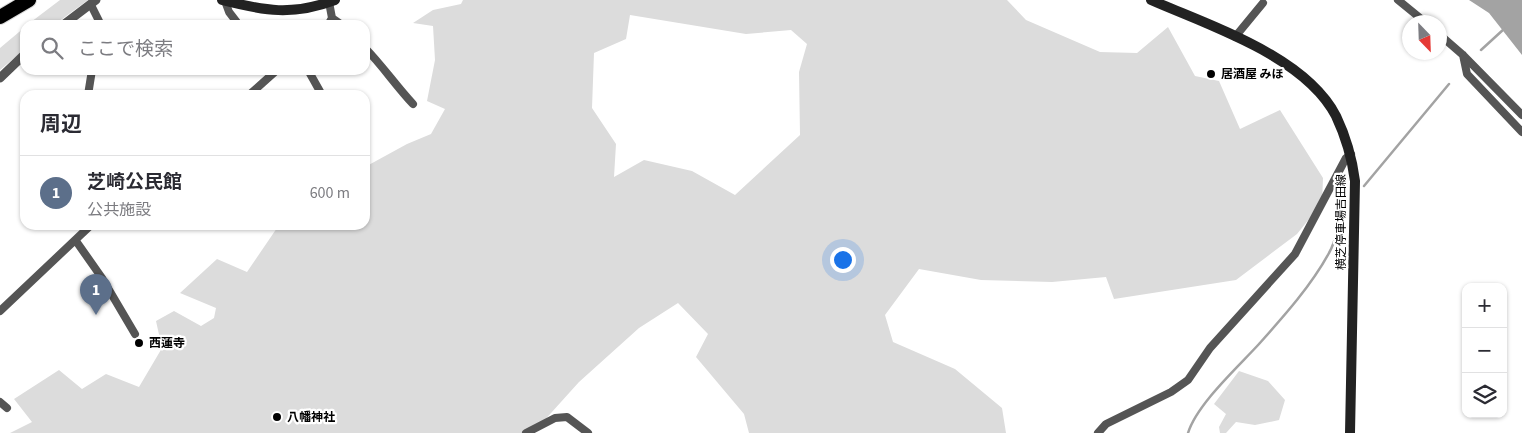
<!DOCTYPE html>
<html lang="ja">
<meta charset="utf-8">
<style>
:root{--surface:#fff;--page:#f2f2f3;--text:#2b2b33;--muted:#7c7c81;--line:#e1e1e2;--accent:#0b8043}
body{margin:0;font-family:"Source Sans 3","Noto Sans JP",sans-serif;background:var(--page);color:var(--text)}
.controls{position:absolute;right:15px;bottom:15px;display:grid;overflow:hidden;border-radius:10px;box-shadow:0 1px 4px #0004}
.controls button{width:45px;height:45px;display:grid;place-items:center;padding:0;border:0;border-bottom:1px solid var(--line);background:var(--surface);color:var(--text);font:25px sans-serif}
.compass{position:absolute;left:1402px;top:15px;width:45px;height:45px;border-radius:50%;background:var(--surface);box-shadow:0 1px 4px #0004;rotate:157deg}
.you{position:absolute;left:842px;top:259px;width:18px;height:18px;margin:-12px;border:4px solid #fff;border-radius:50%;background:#1a73e8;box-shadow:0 0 0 8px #1a73e833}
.badge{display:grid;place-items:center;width:32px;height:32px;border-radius:50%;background:var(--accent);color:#fff;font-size:16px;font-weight:700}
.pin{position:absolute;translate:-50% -41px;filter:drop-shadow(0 1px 2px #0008)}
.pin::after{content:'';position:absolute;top:26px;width:18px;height:15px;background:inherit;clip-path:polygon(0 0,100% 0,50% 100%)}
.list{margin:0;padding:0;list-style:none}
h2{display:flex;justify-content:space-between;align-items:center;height:65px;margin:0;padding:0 20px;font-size:21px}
h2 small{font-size:16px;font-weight:400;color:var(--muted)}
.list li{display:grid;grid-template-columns:32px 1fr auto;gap:15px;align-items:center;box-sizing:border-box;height:75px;padding:0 20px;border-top:1px solid var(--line)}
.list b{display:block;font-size:19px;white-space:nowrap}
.list p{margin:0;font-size:16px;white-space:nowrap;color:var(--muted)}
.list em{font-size:16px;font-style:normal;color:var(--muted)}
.icon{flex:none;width:28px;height:28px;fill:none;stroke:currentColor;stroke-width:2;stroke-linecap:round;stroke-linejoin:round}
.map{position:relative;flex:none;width:1522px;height:433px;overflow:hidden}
.search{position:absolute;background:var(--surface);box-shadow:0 1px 4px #0004;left:20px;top:20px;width:350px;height:55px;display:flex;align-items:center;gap:12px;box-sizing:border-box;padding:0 18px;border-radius:15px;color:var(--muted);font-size:19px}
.panel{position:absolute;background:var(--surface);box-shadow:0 1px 4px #0004;left:20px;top:90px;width:350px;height:140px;border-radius:15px}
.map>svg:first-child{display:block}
.green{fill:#dcdcdc;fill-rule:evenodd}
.water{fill:#a3a3a3}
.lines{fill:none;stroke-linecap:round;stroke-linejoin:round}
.stream{stroke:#a3a3a3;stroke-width:2.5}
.motorway-casing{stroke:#dbdbdb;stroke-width:16}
.minor{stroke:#555;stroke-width:8}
.tertiary{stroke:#555;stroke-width:9}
.secondary{stroke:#222;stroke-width:10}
.motorway{stroke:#000;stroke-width:14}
.poi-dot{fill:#000;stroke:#fff;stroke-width:2}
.labels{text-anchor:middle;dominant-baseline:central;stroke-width:4.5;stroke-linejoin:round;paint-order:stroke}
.poi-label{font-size:12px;font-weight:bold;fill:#000;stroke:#fff;text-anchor:start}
.street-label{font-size:12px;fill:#000;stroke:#fff}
</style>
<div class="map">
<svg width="1522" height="433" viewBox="0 0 1522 433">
<rect width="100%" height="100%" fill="#fff"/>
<path class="green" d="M60,0H88L54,25H27Z
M463,0H1007L1026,20L1100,52L1137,53L1168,27L1195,76L1219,81L1240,129L1280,110L1323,178L1322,203L1297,234L1236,280L1114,299L1106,277L1052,282L981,280L919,269L885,315L893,342L955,369L1002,408L1006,433H749L744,414L696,357L708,334L678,303L639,328L579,382L542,423L521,433H10L32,422L14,399L59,370L82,389L106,374L139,387L162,348L156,321L174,311L201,326L214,318L216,308L180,293L217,259L247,272L279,225H365V167L407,144L431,134L445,109L427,101L435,60L433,26L413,23L433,10L461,4ZM630,15L746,34L791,30L807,44L799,72L800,135L735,195L692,171L644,160L614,177L616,144L592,108L594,53L626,39Z
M25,27V49L0,70V48Z
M1239,371L1268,381L1285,400L1279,420L1255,425L1236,422L1226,433H1220L1219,427L1226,414L1214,404Z"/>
<path class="water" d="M1469,0H1522V55L1489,13Z"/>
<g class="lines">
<path class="stream" d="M1481,50L1504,29
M1364,186L1449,84
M1188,433C1197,404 1238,367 1259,344C1284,316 1311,286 1329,253C1336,241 1338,226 1343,213"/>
<g class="motorway-casing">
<path id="motorway" d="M0,17L29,0"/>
</g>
<path class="minor" d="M1398,0L1425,22
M225,1L229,12L239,25
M91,5L99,21L98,25
M332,18L342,25
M328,25L332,18L329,2
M1440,35L1463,55L1522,115
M1235,37L1263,3
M365,48C382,65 396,86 413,104
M1463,55L1467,74L1522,132
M308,70L322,95
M88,95L92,70
M249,95L277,70
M76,241L102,278L135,334
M0,311L91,225
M0,402L7,408
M526,433L555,418L567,417L588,433
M1098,433L1106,424L1171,392L1188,380L1210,348L1295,254L1346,158L1351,154"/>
<path class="tertiary" d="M63,25L96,0
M0,78L25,54"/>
<path class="secondary" d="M222,0C265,11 292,16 335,0
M1151,0C1210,26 1305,56 1336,116C1346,137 1352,158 1355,181L1350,433"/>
<use href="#motorway" class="motorway"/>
</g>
<g class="poi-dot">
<circle cx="1211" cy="74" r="5"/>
<circle cx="139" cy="343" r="5"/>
<circle cx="277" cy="417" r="5"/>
</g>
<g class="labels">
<g class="poi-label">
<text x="1221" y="74">居酒屋 みほ</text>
<text x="149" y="343">西蓮寺</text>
<text x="287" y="417">八幡神社</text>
</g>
<g class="street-label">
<text transform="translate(1341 222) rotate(-90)">横芝停車場吉田線</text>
</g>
</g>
</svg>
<div class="controls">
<button>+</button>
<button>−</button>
<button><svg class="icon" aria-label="layers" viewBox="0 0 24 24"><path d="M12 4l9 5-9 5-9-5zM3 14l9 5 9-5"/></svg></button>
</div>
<svg class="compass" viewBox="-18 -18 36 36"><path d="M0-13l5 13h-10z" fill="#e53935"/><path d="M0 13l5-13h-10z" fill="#7c7c81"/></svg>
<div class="you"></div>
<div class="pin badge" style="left:96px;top:315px;background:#5c6f8a">1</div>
<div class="search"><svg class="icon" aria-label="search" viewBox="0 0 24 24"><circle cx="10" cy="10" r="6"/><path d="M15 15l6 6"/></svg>ここで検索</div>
<section class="panel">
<h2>周辺<small></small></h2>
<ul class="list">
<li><span class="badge" style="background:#5c6f8a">1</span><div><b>芝崎公民館</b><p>公共施設</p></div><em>600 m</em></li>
</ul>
</section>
</div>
